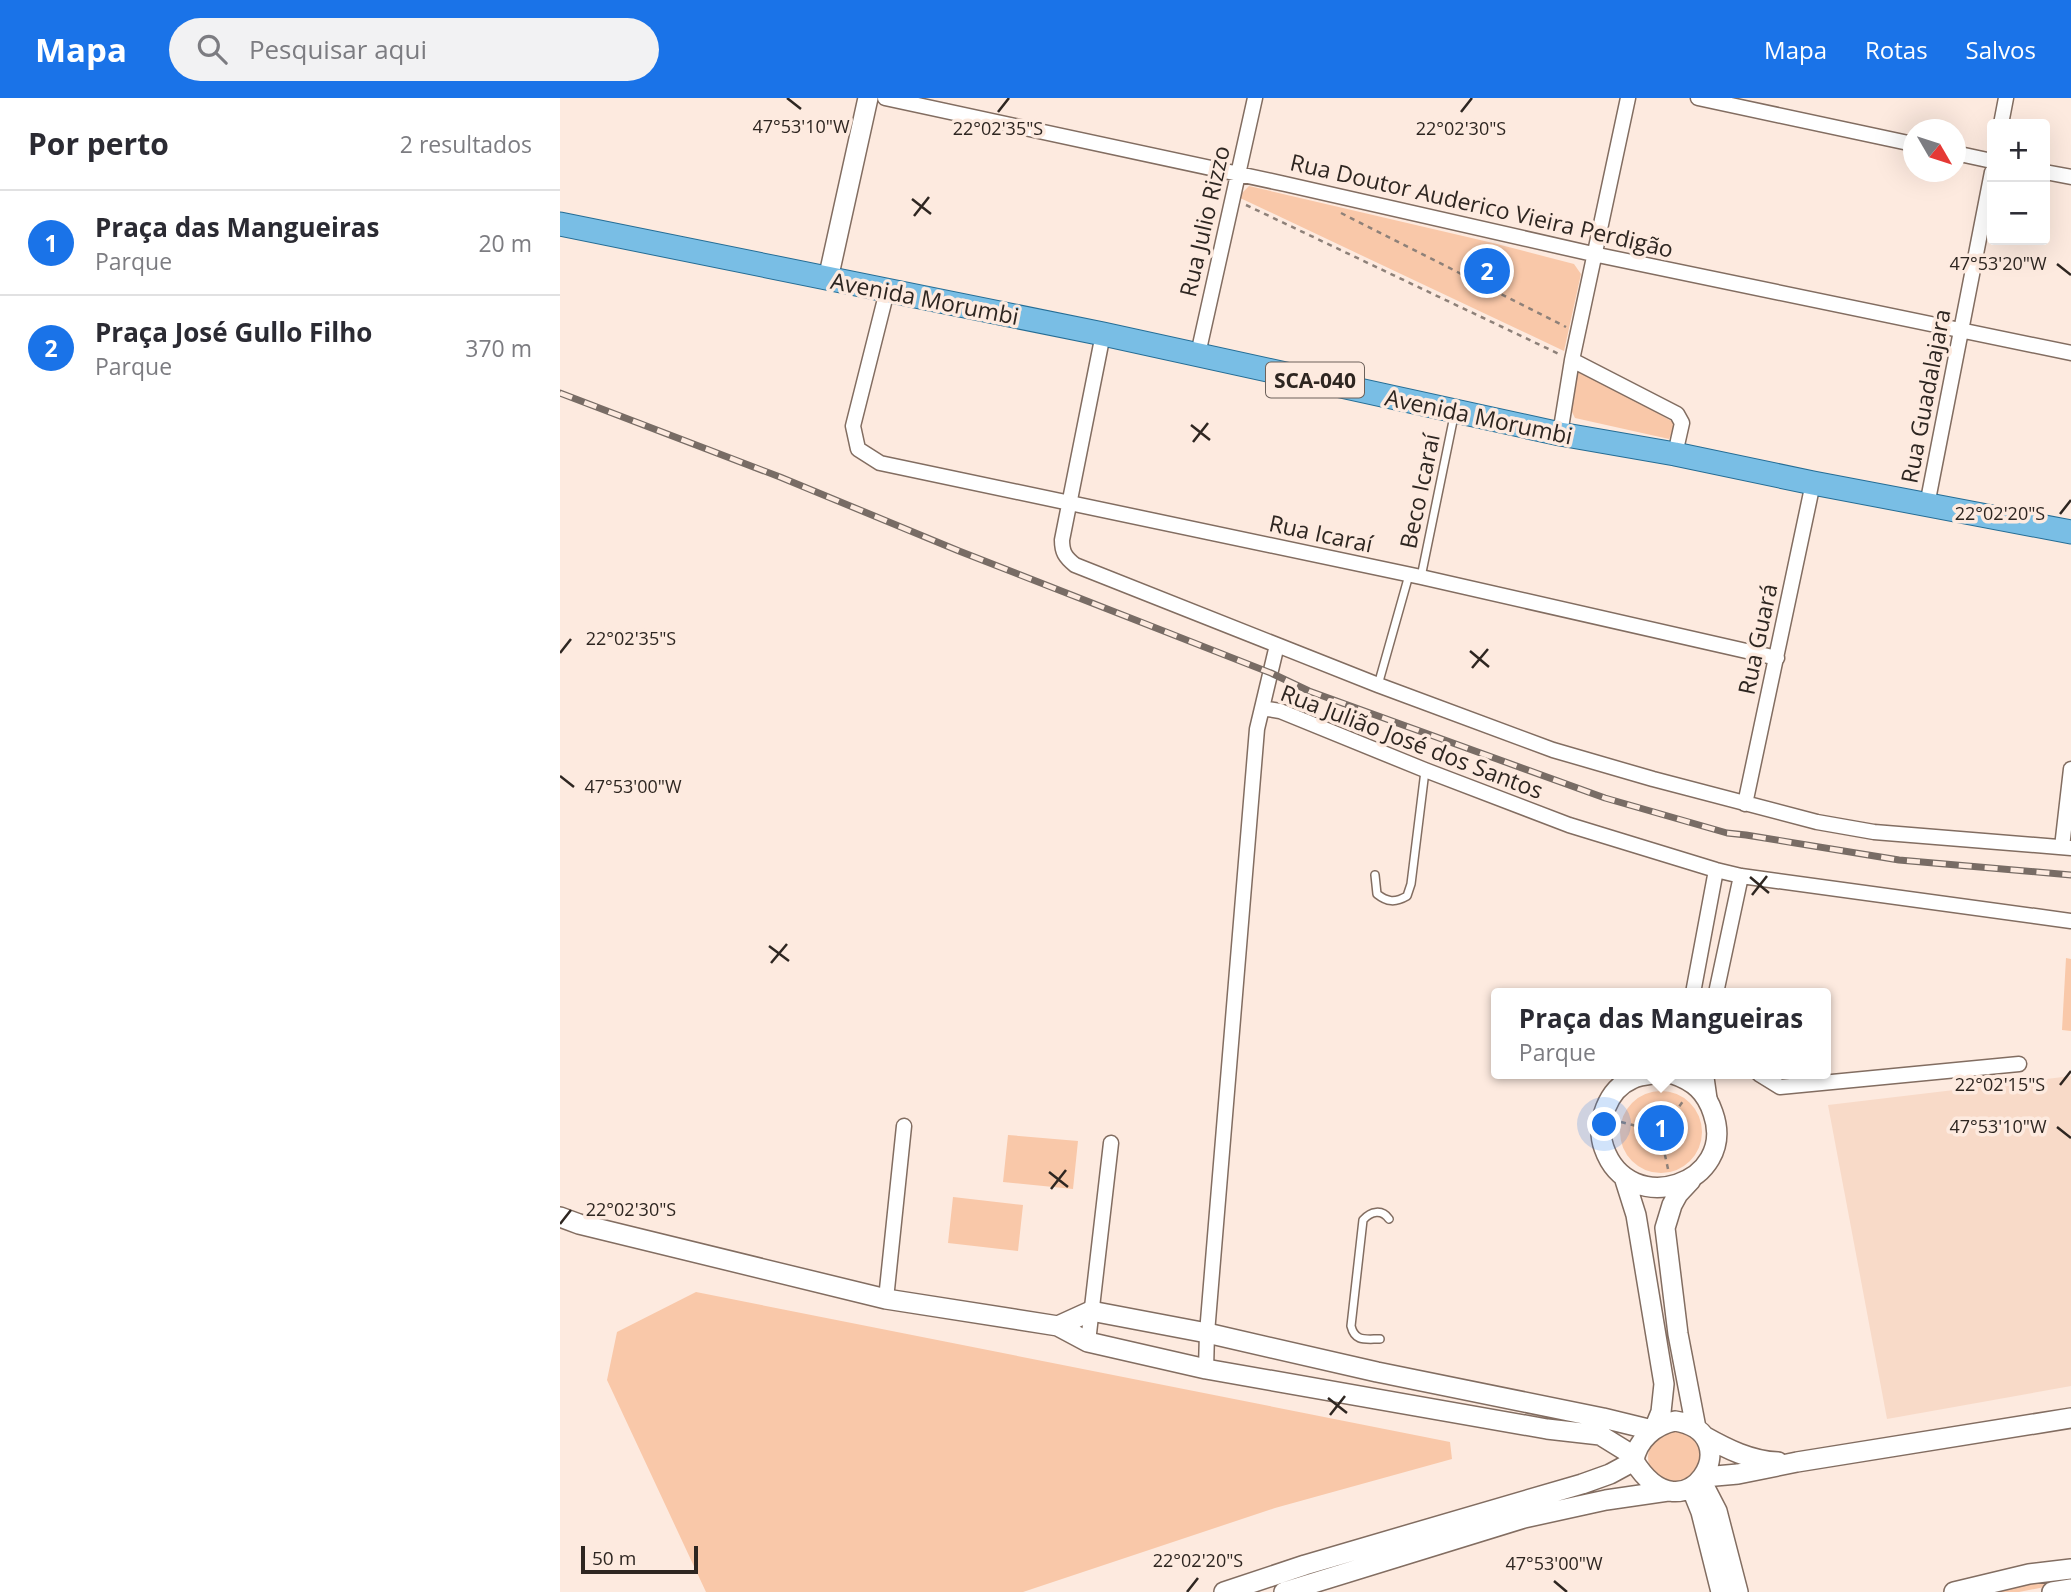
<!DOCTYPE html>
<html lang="pt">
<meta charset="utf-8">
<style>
:root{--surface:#fff;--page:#f2f2f3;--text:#2b2b33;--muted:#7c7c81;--line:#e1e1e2;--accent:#1a73e8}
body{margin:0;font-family:"Open Sans",sans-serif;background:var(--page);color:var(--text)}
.controls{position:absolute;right:21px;top:21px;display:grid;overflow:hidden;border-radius:7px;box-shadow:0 7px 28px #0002}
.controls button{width:63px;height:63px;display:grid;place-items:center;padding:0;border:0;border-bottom:2px solid var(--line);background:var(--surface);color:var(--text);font:35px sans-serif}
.compass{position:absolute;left:1343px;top:21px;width:63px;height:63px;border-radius:50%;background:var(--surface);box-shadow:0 7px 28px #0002;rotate:129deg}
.scale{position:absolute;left:21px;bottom:18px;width:117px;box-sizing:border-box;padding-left:7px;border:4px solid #2e2621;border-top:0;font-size:19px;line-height:24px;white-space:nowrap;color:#2e2621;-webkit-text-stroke:5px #fdeadf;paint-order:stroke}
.you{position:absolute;left:1045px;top:1027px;width:24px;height:24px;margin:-18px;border:5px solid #fff;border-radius:50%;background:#1a73e8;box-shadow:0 0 0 10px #1a73e833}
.badge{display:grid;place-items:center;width:46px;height:46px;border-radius:50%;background:var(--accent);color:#fff;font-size:23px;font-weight:700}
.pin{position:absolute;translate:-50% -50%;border:4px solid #fff;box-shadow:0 2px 7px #0006}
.popup{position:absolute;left:931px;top:890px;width:340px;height:91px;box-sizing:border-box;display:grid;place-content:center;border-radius:7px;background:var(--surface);filter:drop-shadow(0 2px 5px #0005);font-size:23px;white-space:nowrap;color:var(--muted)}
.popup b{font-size:26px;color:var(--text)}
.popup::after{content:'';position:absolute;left:50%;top:100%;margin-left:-14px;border:14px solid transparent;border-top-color:var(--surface)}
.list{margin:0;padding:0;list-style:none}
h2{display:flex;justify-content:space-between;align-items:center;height:91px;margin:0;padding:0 28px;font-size:30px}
h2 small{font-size:23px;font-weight:400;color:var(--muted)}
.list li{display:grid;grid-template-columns:46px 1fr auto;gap:21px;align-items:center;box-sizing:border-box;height:105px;padding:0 28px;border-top:2px solid var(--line)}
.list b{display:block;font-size:26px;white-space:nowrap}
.list p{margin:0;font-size:23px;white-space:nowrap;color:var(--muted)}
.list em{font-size:23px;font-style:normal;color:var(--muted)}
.icon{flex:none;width:38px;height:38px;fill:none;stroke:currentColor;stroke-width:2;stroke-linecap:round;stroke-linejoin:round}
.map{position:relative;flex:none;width:1511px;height:1494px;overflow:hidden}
header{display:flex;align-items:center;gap:42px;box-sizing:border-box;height:98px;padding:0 35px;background:var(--accent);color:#fff}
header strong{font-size:33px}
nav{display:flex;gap:38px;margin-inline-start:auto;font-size:24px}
.search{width:490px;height:63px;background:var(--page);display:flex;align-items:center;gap:18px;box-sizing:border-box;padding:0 24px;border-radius:38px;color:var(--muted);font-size:26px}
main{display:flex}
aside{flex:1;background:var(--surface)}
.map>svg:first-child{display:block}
.built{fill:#f8dac8}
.green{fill:#f9c8a9}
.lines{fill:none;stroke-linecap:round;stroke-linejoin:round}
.lane-casing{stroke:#826d61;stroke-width:10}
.street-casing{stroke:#826d61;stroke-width:17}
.secondary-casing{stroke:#826d61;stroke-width:22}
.primary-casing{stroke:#256d95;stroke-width:25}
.path{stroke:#8e8179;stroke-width:2.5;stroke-dasharray:5 5;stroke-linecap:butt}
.lane{stroke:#fff;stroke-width:7}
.street{stroke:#fff;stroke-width:14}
.secondary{stroke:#fff;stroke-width:19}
.primary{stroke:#79bee5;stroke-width:23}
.rail-casing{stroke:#786c65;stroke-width:7}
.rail{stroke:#fdeadf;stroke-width:4.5;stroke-dasharray:13;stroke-linecap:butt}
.ticks{fill:none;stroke:#2e2621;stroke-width:2.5}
.labels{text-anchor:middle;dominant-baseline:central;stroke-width:7;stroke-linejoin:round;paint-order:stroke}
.shield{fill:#fdeadf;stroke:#6c615a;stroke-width:2}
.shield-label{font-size:21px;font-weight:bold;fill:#2e2621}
.street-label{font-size:23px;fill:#2e2621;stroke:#fdeadf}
.ticks-label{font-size:18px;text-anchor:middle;fill:#2e2621;stroke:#fdeadf;stroke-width:7;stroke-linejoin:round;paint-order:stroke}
</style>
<header>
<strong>Mapa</strong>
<div class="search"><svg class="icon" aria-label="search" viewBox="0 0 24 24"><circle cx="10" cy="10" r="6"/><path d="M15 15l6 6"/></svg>Pesquisar aqui</div>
<nav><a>Mapa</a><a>Rotas</a><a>Salvos</a></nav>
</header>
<main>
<aside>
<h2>Por perto<small>2 resultados</small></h2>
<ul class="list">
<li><span class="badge">1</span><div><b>Praça das Mangueiras</b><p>Parque</p></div><em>20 m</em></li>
<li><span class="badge">2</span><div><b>Praça José Gullo Filho</b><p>Parque</p></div><em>370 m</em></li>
</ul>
</aside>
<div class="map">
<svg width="1511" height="1494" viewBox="0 0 1511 1494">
<rect width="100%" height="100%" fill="#fdeadf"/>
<path class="built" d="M1511,978V1288L1327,1321L1268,1007Z"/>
<path class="green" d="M689,88L933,145L1014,166L1021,176L1004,253L678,99Z
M1019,270L1113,324V333L1109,341L1015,320L1010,310Z
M1506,860L1511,861V933L1502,932Z
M1060 1034a41 41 0 1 1 82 0a41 41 0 1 1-82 0Z
M448,1037L518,1043L513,1091L443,1084Z
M393,1099L463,1107L458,1153L388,1145Z
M136,1194L890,1344L892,1361L715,1410L463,1494H146L47,1282L57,1234Z
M1088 1359a26 26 0 1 1 52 0a26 26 0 1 1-52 0Z
M1511,1477V1484L1459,1494H1418Z"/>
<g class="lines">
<g class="lane-casing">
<path id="lane" d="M861,479L894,318
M818,587L849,477
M815,777L817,796C827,804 835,805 847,798L851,786L865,673
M820,1241C805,1241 795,1244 791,1228L803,1122C811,1113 822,1111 829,1121"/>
</g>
<g class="street-casing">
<path id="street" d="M325,0L725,86L1033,156L1511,255
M1138,0L1353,46
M1441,26L1446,0
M1395,55L1432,63
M1485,74L1511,79
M327,193L293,328L298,351L320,365L861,479L1217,560
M543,236L502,442C502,454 505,459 515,467L818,587L993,652L1093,681L1257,724L1314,734L1511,750
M638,256L695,0
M1012,262L1117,316L1122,325L1115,356
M1000,336L1012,262L1068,0
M1367,407L1432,74
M702,610L717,547
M1185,706L1253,385
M1502,749L1511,671
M1133,895L1156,772
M1156,895L1181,778
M1146,976L1150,1004
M1199,976L1220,989L1459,966
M326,1201L344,1028
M528,1244L551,1045
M646,1271L647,1235L697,631L702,610L720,613L865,672L1009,727L1156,772L1181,778L1511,823"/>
</g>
<g class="secondary-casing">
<path id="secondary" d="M268,181L308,0
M1093,976C1086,977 1078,978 1072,981C1048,991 1035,1025 1044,1050C1069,1122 1178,1086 1153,1015C1146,994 1134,983 1113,976
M1064,1079L1076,1117L1104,1286L1101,1314L1094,1331
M1131,1082L1118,1096L1112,1107L1105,1130L1118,1236L1136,1330
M0,1119L19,1126L326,1201L498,1228L528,1244L646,1271L987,1331L1040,1337L1074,1358
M498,1228L531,1213L647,1235L817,1274L1043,1320L1092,1332
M1115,1323C1192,1335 1125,1446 1074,1363C1077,1342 1095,1327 1115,1323Z
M1144,1338C1167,1351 1191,1363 1218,1364
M1144,1379L1178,1376L1237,1364L1511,1320
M1141,1382L1157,1413L1178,1494
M1131,1389L1141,1414L1161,1494
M664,1494L745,1467L1022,1386L1050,1376L1074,1363
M724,1494L964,1420L1046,1402L1108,1393
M1394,1494L1469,1476L1511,1471
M1492,1494L1511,1491"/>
</g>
<g class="primary-casing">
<path id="primary" d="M0,126L543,236L1000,336L1115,356L1253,385L1511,434"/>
</g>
<path class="path" d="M686,107L999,256
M781,115L1006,229
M1061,1024L1100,1034
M1108,1071L1100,1034L1124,1002"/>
<use href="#lane" class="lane"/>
<use href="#street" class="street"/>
<use href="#secondary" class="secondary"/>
<use href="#primary" class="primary"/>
<g class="rail-casing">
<path id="rail" d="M0,295L220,379L399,453L711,575L749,593L1045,700L1167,735L1186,737L1339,762L1511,777"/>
</g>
<use href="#rail" class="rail"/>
</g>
<path class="ticks" d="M227,0L241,11M438,14L449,0M901,14L912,0M352,101L371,116M354,118L369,99M1497,166L1511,177M631,327L650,342M633,344L648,325M1500,416L1511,402M910,553L929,569M0,555L11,541M912,570L928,551M0,678L14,689M1190,779L1209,795M1192,797L1207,778M209,848L229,863M211,865L227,846M1500,987L1511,973M1497,1029L1511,1040M489,1074L508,1089M491,1091L506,1072M0,1126L11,1112M768,1300L787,1315M770,1317L785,1298M994,1483L1007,1494M627,1494L638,1480"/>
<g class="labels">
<rect class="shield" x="706" y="264.5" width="98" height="35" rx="5"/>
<g class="shield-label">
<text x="755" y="282">SCA-040</text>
</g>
<g class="street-label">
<text transform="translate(922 107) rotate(13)">Rua Doutor Auderico Vieira Perdigão</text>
<text transform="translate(644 123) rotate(-77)">Rua Julio Rizzo</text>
<text transform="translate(365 200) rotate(11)">Avenida Morumbi</text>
<text transform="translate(1365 298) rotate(-79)">Rua Guadalajara</text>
<text transform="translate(919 318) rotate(12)">Avenida Morumbi</text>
<text transform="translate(859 393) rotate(-78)">Beco Icaraí</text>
<text transform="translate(761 435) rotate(12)">Rua Icaraí</text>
<text transform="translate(1197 541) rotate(-78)">Rua Guará</text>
<text transform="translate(852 643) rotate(21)">Rua Julião José dos Santos</text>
</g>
</g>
<g class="ticks-label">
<text x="241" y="35">47°53'10"W</text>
<text x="438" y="37">22°02'35"S</text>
<text x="901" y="37">22°02'30"S</text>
<text x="1438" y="172">47°53'20"W</text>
<text x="1440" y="422">22°02'20"S</text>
<text x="71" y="547">22°02'35"S</text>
<text x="73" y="695">47°53'00"W</text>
<text x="1440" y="993">22°02'15"S</text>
<text x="1438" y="1035">47°53'10"W</text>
<text x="71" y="1118">22°02'30"S</text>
<text x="638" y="1469">22°02'20"S</text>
<text x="994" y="1472">47°53'00"W</text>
</g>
</svg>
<div class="controls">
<button>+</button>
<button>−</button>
</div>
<svg class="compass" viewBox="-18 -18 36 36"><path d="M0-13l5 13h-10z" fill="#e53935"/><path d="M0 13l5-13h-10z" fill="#7c7c81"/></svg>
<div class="scale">50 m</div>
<div class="you"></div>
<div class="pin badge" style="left:1101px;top:1030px">1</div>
<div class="popup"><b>Praça das Mangueiras</b>Parque</div>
<div class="pin badge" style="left:927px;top:173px">2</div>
</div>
</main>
